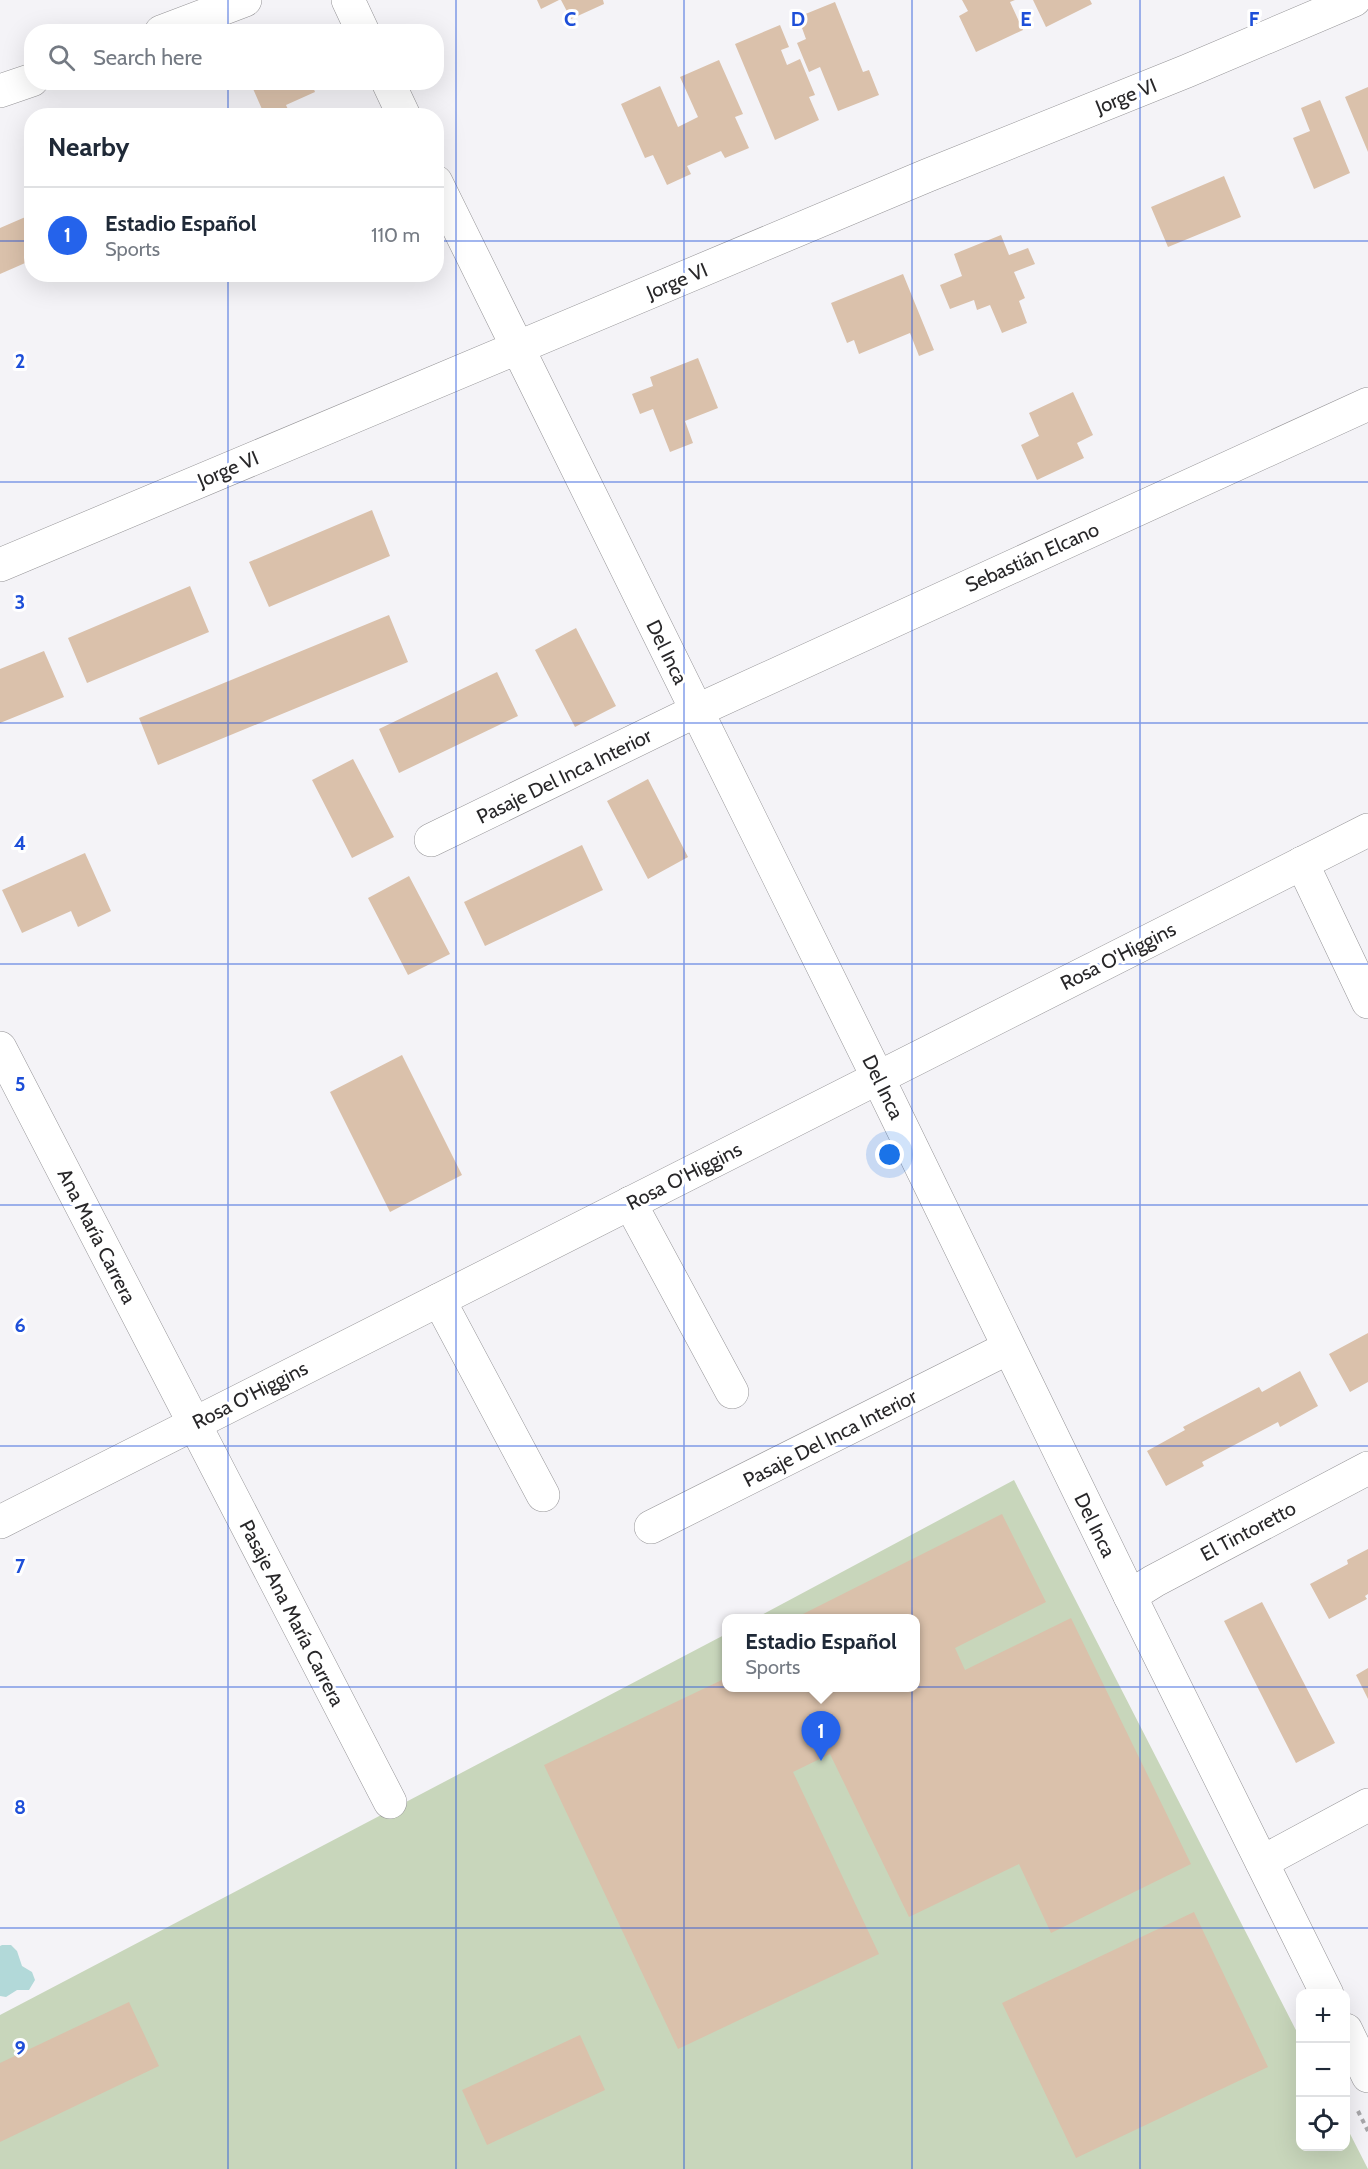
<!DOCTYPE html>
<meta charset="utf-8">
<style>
:root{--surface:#fff;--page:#f2f2f3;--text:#1f2937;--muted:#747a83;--line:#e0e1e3;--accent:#2563eb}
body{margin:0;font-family:Cabin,sans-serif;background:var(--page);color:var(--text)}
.controls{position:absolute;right:18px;bottom:18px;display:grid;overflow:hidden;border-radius:12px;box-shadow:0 6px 24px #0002}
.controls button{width:54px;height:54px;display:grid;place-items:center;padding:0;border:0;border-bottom:2px solid var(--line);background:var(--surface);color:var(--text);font:30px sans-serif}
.you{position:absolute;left:890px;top:1155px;width:21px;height:21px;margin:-15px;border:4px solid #fff;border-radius:50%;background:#1a73e8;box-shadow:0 0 0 9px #1a73e833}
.badge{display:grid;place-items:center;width:39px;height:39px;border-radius:50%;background:var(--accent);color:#fff;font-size:20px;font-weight:700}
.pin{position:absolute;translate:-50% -50px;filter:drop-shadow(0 2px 3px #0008)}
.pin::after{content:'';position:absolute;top:32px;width:21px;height:18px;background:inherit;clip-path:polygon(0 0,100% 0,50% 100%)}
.popup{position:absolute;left:722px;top:1614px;width:198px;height:78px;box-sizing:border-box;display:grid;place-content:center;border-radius:12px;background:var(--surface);filter:drop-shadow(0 2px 4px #0005);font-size:20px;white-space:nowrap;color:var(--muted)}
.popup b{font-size:22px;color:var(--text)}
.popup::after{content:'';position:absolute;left:50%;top:100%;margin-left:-12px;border:12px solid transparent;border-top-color:var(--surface)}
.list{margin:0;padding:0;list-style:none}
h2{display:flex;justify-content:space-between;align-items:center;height:78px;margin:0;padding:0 24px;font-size:26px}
h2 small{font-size:20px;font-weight:400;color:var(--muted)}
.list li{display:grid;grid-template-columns:39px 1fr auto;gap:18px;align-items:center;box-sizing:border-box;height:96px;padding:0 24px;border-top:2px solid var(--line)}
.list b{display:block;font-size:22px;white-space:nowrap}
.list p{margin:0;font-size:20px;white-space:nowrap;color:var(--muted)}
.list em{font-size:20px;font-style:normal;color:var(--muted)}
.icon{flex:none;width:33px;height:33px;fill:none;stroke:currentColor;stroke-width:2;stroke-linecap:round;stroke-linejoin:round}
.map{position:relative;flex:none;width:1368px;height:2169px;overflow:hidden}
.search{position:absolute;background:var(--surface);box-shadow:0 6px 24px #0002;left:24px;top:24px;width:420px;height:66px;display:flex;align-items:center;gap:15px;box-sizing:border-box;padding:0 21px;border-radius:24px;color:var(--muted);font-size:22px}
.panel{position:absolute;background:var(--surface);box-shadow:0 6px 24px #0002;left:24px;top:108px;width:420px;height:174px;border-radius:24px}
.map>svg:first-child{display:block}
.green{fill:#c8d6bb}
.water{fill:#b2d9d9}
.building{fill:#dac1ab}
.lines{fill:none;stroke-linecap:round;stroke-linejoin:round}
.minor-casing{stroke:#959497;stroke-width:34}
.tertiary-casing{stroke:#959497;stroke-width:34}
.path{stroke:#a8a7aa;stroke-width:4;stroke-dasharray:4.5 4.5;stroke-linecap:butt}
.minor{stroke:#fff;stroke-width:33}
.tertiary{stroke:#fff;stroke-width:33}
.grid{fill:none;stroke:#1d4ed8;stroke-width:1.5;stroke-opacity:0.55}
.labels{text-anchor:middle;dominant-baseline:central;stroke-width:6;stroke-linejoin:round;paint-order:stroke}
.street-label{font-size:20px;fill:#282729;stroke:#fff}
.grid-label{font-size:20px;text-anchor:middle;font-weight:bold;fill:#1d4ed8;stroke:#fff;stroke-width:6;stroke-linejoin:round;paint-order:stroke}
</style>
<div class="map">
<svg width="1368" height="2169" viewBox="0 0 1368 2169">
<rect width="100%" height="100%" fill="#f4f3f7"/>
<path class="green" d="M1014,1480L1300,2038V2146H1346V2126L1368,2169H0V2015L726,1634V1688H916V1618H756Z"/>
<path class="water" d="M2,1945H11L17,1951L22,1966L32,1972L35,1980L29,1990H17L6,1997L0,1996V1946Z"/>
<path class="building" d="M537,0H559L541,9Z
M561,0H603L604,4L571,19Z
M962,0H1015L1010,2L1023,30L976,52L959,16L968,11Z
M1033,0H1090L1092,4L1046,27Z
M835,2L863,72L869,70L879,95L838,111L820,67L809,72L797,43L806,39L798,17Z
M780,25L789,47L781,50L787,65L800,59L815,95L809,97L819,120L775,140L735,44Z
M719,60L743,114L735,117L749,148L725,158L721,151L687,166L691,174L667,185L653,155L645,158L621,104L660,86L678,127L698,117L680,77Z
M250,82H311L315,92L286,105L291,116H265Z
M1368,87V152L1345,97Z
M1320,100L1350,173L1314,189L1293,138L1310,131L1301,108Z
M1224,176L1241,217L1168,247L1151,207Z
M30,215L32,260L0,274V228Z
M1001,235L1009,255L1028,248L1035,264L1014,272L1025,298L1019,301L1027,323L1002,333L990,305L977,310L974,300L950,309L940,285L962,276L954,254Z
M903,274L934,350L919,356L910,333L859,354L854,340L847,343L831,303Z
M698,358L718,408L685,421L693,443L670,452L653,409L640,414L632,394L653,386L650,377Z
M1073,392L1093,435L1077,443L1084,458L1037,480L1021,445L1039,436L1029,413Z
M372,510L390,556L269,607L249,562Z
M190,586L209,632L87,683L68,638Z
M389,615L408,662L158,765L139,718Z
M576,628L616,706L575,727L535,650Z
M44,651L64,697L0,723V669Z
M497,672L518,716L399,773L379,729Z
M353,759L394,837L352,858L312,780Z
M648,779L688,857L648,879L607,801Z
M582,845L603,890L485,946L464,902Z
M85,853L111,911L78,927L71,911L22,933L2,890Z
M409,876L450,954L408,975L368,898Z
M402,1055L462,1175L390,1212L330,1092Z
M1368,1333V1382L1350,1392L1329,1354Z
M1300,1371L1318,1406L1280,1427L1278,1422L1202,1462L1204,1466L1166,1486L1147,1451L1185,1430L1183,1427L1259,1387L1262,1392Z
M1002,1514L1046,1602L955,1648L965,1670L1071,1618L1191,1864L1051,1933L1019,1864L909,1917L830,1754L793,1772L879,1954L678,2049L544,1765L726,1678V1688H916V1618H795Z
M1368,1549V1594L1365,1596L1367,1599L1329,1619L1310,1584L1348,1564L1347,1560Z
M1262,1602L1335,1743L1296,1763L1224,1621Z
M1368,1668V1699L1356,1675Z
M1194,1912L1268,2067L1076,2158L1002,2003Z
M129,2002L159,2066L0,2142V2063Z
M580,2035L605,2090L487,2145L462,2090Z"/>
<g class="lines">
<g class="minor-casing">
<path id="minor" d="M161,32L245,0
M0,91L32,80
M431,840L696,711
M1302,863L1368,1002
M0,1048L390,1802
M630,1203L732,1392
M439,1300L543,1495
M651,1527L1008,1348
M1130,1596L1154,1581L1368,1468
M1262,1862L1368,1805"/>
</g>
<g class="tertiary-casing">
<path id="tertiary" d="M348,0L363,32
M388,82L404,116
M436,182L878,1078L1130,1596L1327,1994
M0,565L926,176L1187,71L1354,0
M696,711L1368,404
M0,1522L1368,830
M1346,2030L1368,2076"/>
</g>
<path class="path" d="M1358,2111L1368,2131"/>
<use href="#minor" class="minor"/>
<use href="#tertiary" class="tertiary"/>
</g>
<path class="grid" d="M228,0V32M456,0V2169M684,0V2169M912,0V2169M1140,0V2169M228,82V116M0,241H32M436,241H1368M228,274V2169M0,482H1368M0,723H1368M0,964H1368M0,1205H1368M0,1446H1368M0,1687H1368M0,1928H1368"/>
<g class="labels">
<g class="street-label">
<text transform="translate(1126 96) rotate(-22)">Jorge VI</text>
<text transform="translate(677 281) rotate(-23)">Jorge VI</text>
<text transform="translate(228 469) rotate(-23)">Jorge VI</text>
<text transform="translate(1032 557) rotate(-24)">Sebastián Elcano</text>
<text transform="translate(667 652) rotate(64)">Del Inca</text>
<text transform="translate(564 776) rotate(-26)">Pasaje Del Inca Interior</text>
<text transform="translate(1118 956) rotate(-27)">Rosa O'Higgins</text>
<text transform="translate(883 1087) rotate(64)">Del Inca</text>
<text transform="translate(684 1176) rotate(-27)">Rosa O'Higgins</text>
<text transform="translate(97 1236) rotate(63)">Ana María Carrera</text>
<text transform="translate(250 1395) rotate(-27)">Rosa O'Higgins</text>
<text transform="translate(830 1438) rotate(-27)">Pasaje Del Inca Interior</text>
<text transform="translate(1095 1525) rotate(64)">Del Inca</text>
<text transform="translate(1248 1531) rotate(-28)">El Tintoretto</text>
<text transform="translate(292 1613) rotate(63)">Pasaje Ana María Carrera</text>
</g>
</g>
<g class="grid-label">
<text x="570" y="26">C</text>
<text x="798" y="26">D</text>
<text x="1026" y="26">E</text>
<text x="1254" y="26">F</text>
<text x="20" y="368">2</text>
<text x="20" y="609">3</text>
<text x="20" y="850">4</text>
<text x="20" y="1091">5</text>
<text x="20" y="1332">6</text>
<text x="20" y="1573">7</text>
<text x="20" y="1814">8</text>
<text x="20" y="2055">9</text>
</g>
</svg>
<div class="controls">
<button>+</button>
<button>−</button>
<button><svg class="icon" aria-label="locate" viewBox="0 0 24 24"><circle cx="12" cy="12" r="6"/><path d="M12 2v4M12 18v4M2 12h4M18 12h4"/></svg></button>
</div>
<div class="you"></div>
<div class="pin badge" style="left:821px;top:1761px">1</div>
<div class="popup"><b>Estadio Español</b>Sports</div>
<div class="search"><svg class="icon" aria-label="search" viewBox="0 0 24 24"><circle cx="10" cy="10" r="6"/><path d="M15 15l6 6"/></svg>Search here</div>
<section class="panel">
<h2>Nearby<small></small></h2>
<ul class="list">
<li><span class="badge">1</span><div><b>Estadio Español</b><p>Sports</p></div><em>110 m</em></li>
</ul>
</section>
</div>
